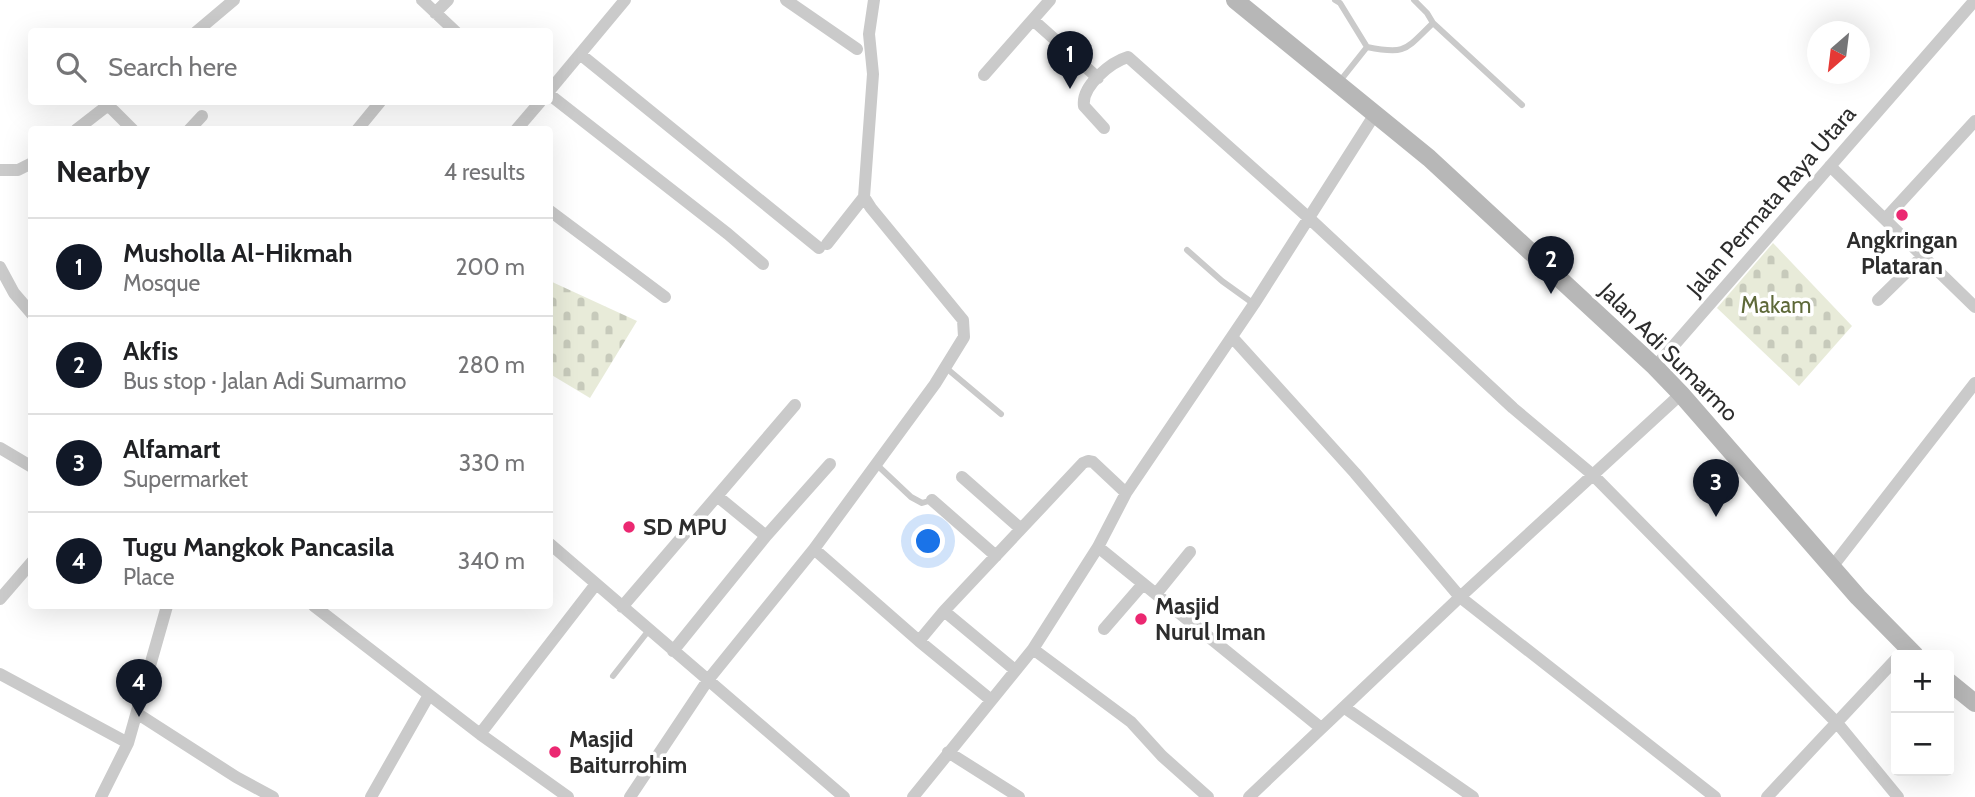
<!DOCTYPE html>
<meta charset="utf-8">
<style>
:root{--surface:#fff;--page:#f6f6f6;--text:#202124;--muted:#757577;--line:#e0e0e0;--accent:#111827}
body{margin:0;font-family:Cabin,sans-serif;background:var(--page);color:var(--text)}
.controls{position:absolute;right:21px;bottom:21px;display:grid;overflow:hidden;border-radius:7px;box-shadow:0 7px 28px #0002}
.controls button{width:63px;height:63px;display:grid;place-items:center;padding:0;border:0;border-bottom:2px solid var(--line);background:var(--surface);color:var(--text);font:35px sans-serif}
.compass{position:absolute;left:1807px;top:21px;width:63px;height:63px;border-radius:50%;background:var(--surface);box-shadow:0 7px 28px #0002;rotate:208deg}
.you{position:absolute;left:929px;top:542px;width:24px;height:24px;margin:-18px;border:5px solid #fff;border-radius:50%;background:#1a73e8;box-shadow:0 0 0 10px #1a73e833}
.badge{display:grid;place-items:center;width:46px;height:46px;border-radius:50%;background:var(--accent);color:#fff;font-size:23px;font-weight:700}
.pin{position:absolute;translate:-50% -58px;filter:drop-shadow(0 2px 4px #0008)}
.pin::after{content:'';position:absolute;top:37px;width:24px;height:21px;background:inherit;clip-path:polygon(0 0,100% 0,50% 100%)}
.list{margin:0;padding:0;list-style:none}
h2{display:flex;justify-content:space-between;align-items:center;height:91px;margin:0;padding:0 28px;font-size:30px}
h2 small{font-size:23px;font-weight:400;color:var(--muted)}
.list li{display:grid;grid-template-columns:46px 1fr auto;gap:21px;align-items:center;box-sizing:border-box;height:98px;padding:0 28px;border-top:2px solid var(--line)}
.list b{display:block;font-size:26px;white-space:nowrap}
.list p{margin:0;font-size:23px;white-space:nowrap;color:var(--muted)}
.list em{font-size:23px;font-style:normal;color:var(--muted)}
.icon{flex:none;width:38px;height:38px;fill:none;stroke:currentColor;stroke-width:2;stroke-linecap:round;stroke-linejoin:round}
.map{position:relative;flex:none;width:1975px;height:797px;overflow:hidden}
.search{position:absolute;background:var(--surface);box-shadow:0 7px 28px #0002;left:28px;top:28px;width:525px;height:77px;display:flex;align-items:center;gap:18px;box-sizing:border-box;padding:0 24px;border-radius:7px;color:var(--muted);font-size:26px}
.panel{position:absolute;background:var(--surface);box-shadow:0 7px 28px #0002;left:28px;top:126px;width:525px;height:483px;border-radius:7px}
.map>svg:first-child{display:block}
.cemetery{fill:url(#cemetery-stones)}
.lines{fill:none;stroke-linecap:round;stroke-linejoin:round}
.service{stroke:#cacaca;stroke-width:6}
.minor{stroke:#cacaca;stroke-width:12}
.secondary{stroke:#b7b7b7;stroke-width:18}
.poi-dot{fill:#eb2871;stroke:#fff;stroke-width:2.5}
.labels{text-anchor:middle;dominant-baseline:central;stroke-width:7;stroke-linejoin:round;paint-order:stroke}
.street-label{font-size:23px;fill:#2d2d2d;stroke:#fff}
.poi-label{font-size:23px;font-weight:bold;fill:#2d2d2d;stroke:#fff;text-anchor:start}
.park-label{font-size:23px;fill:#5e6939;stroke:#fff}
</style>
<div class="map">
<svg width="1975" height="797" viewBox="0 0 1975 797">
<defs>
<pattern id="cemetery-stones" width="16" height="16" patternUnits="userSpaceOnUse" patternTransform="scale(1.75)"><rect width="16" height="16" fill="#e8ebd9"/><path d="M2 7V4a2 2 0 0 1 4 0v3zM10 15v-3a2 2 0 0 1 4 0v3z" fill="#c7cabb"/></pattern>
</defs>
<rect width="100%" height="100%" fill="#fff"/>
<path class="cemetery" d="M1773,243L1852,326L1799,386L1717,308Z
M550,281L637,321L590,398L550,374Z"/>
<g class="lines">
<path class="service" d="M1335,0L1340,3L1367,47
M1414,0L1427,13L1433,23L1522,105
M1340,81L1367,47C1406,55 1405,50 1433,23
M1187,250L1222,281L1254,304
M945,367L1001,414
M876,464L911,497L922,503L932,500
M613,676L649,630"/>
<path class="minor" d="M422,0L456,32
M786,0L857,49
M435,13L448,0
M1033,20L1098,78
M196,32L234,0
M580,54L819,248
M984,75L1050,0
M550,90L625,0
M550,95L728,234L763,264
M108,105L133,130
M1104,128L1084,106C1081,86 1111,62 1128,57L1310,219L1513,408L1593,475L1838,724L1898,797
M76,130L112,102
M189,130L202,116
M357,130L380,102
M516,130L540,102
M1830,166L1975,307
M0,170H18L32,163
M550,211L665,297
M1885,219L1975,121
M827,244L864,197
M0,267L14,293L32,314
M1878,300L1923,256
M1232,337L1355,473L1460,597L1715,797
M1655,367L1975,0
M0,448L32,467
M962,477L1021,529
M717,496L766,536
M932,500L996,556
M550,544L844,797
M1098,547L1321,728
M814,549L919,641L991,700
M1832,567L1975,383
M1156,594L1190,552
M0,599L32,562
M314,606L480,734L568,797
M622,607L795,405
M944,611L1015,670
M1104,629L1143,584
M919,641L944,611L1083,463L1088,461L1093,462L1126,493
M1033,649L1131,722L1162,756L1208,797
M673,651L766,536L830,464
M0,674L128,743
M1345,708L1473,797
M138,714L236,777L273,797
M480,734L596,584
M948,752L1019,797
M101,797L128,743L167,606
M371,797L429,695
M630,797L708,680L814,549L935,384L964,337L963,320L871,208L864,197L873,74L869,34L874,0
M913,797L1033,649L1098,547L1126,493L1254,304L1375,114
M1249,797L1460,597L1681,394
M1767,797L1896,659"/>
<path class="secondary" d="M1235,0L1429,158L1655,367L1681,394L1858,597L1915,655
M1949,682L1975,703"/>
</g>
<g class="poi-dot">
<circle cx="1902" cy="215" r="7"/>
<circle cx="629" cy="527" r="7"/>
<circle cx="1141" cy="619" r="7"/>
<circle cx="555" cy="752" r="7"/>
</g>
<g class="labels">
<g class="street-label">
<text transform="translate(1771 201) rotate(-49)">Jalan Permata Raya Utara</text>
<text transform="translate(1669 352) rotate(45)">Jalan Adi Sumarmo</text>
</g>
<g class="poi-label">
<text x="1902" y="240" text-anchor="middle">Angkringan<tspan x="1902" dy="26">Plataran</tspan></text>
<text x="643" y="527">SD MPU</text>
<text x="1155" y="606">Masjid<tspan x="1155" dy="26">Nurul Iman</tspan></text>
<text x="569" y="739">Masjid<tspan x="569" dy="26">Baiturrohim</tspan></text>
</g>
<g class="park-label">
<text x="1776" y="305">Makam</text>
</g>
</g>
</svg>
<div class="controls">
<button>+</button>
<button>−</button>
</div>
<svg class="compass" viewBox="-18 -18 36 36"><path d="M0-13l5 13h-10z" fill="#e53935"/><path d="M0 13l5-13h-10z" fill="#757577"/></svg>
<div class="you"></div>
<div class="pin badge" style="left:1070px;top:89px">1</div>
<div class="pin badge" style="left:1551px;top:294px">2</div>
<div class="pin badge" style="left:1716px;top:517px">3</div>
<div class="pin badge" style="left:139px;top:717px">4</div>
<div class="search"><svg class="icon" aria-label="search" viewBox="0 0 24 24"><circle cx="10" cy="10" r="6"/><path d="M15 15l6 6"/></svg>Search here</div>
<section class="panel">
<h2>Nearby<small>4 results</small></h2>
<ul class="list">
<li><span class="badge">1</span><div><b>Musholla Al-Hikmah</b><p>Mosque</p></div><em>200 m</em></li>
<li><span class="badge">2</span><div><b>Akfis</b><p>Bus stop · Jalan Adi Sumarmo</p></div><em>280 m</em></li>
<li><span class="badge">3</span><div><b>Alfamart</b><p>Supermarket</p></div><em>330 m</em></li>
<li><span class="badge">4</span><div><b>Tugu Mangkok Pancasila</b><p>Place</p></div><em>340 m</em></li>
</ul>
</section>
</div>
